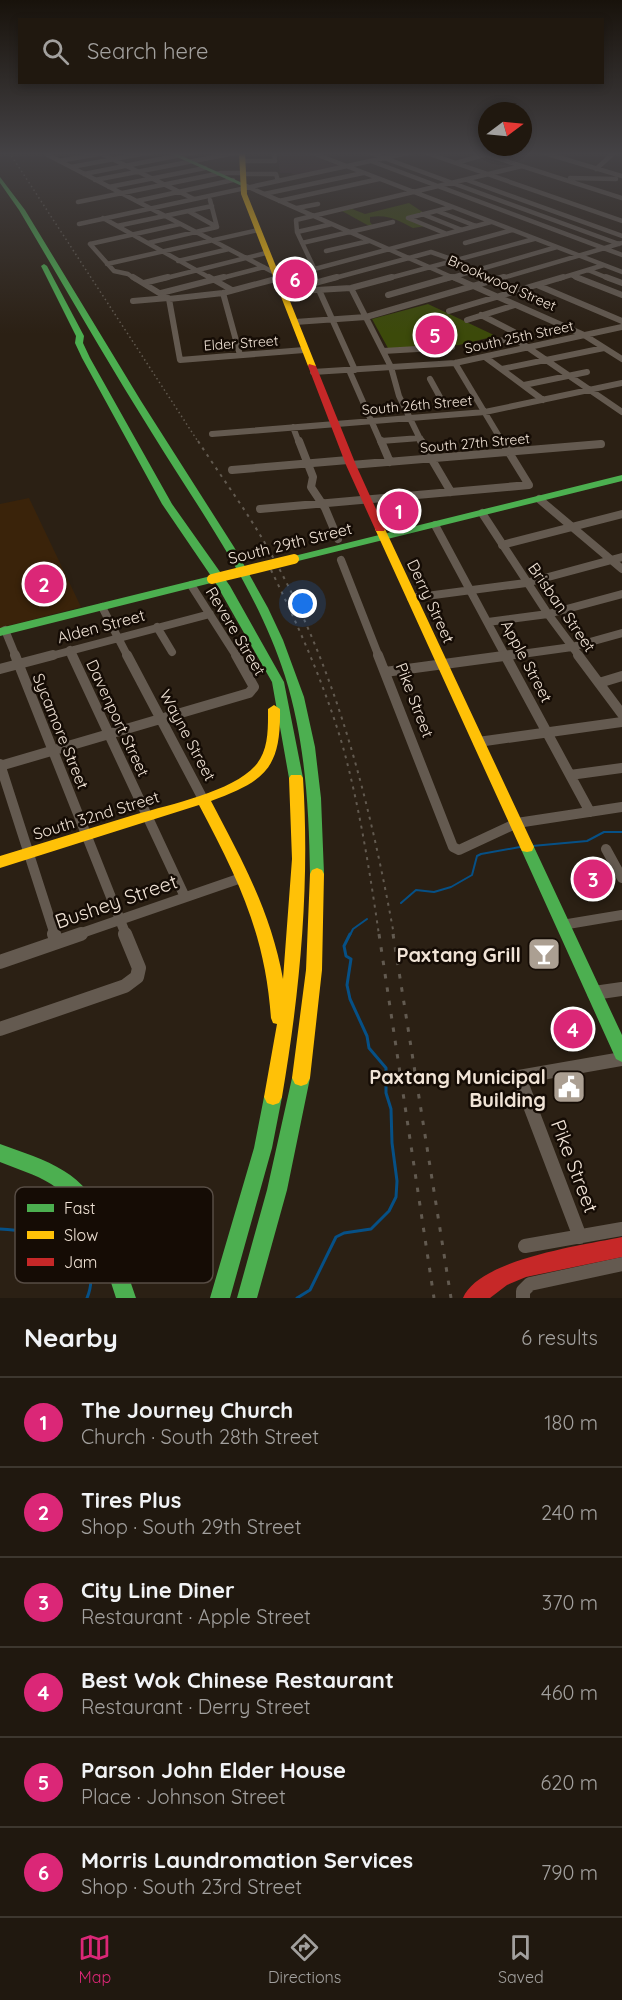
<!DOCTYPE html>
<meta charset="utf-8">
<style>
:root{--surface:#20180f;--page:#2d251d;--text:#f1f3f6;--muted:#a2a09e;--line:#3d372f;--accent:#db2777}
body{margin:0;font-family:Quicksand,sans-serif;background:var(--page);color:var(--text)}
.compass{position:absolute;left:478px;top:102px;width:54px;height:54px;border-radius:50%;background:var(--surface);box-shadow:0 3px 9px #0003;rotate:74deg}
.you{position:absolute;left:303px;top:604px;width:21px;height:21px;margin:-15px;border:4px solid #fff;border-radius:50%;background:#1a73e8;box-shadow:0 0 0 9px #1a73e833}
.badge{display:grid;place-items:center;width:39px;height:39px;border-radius:50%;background:var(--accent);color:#fff;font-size:20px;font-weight:700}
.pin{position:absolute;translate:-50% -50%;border:3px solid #fff;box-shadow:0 2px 6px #0006}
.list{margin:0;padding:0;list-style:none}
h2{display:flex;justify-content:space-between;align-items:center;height:78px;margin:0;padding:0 24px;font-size:26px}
h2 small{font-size:20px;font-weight:400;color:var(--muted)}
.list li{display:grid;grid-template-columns:39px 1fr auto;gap:18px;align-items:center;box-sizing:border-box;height:90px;padding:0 24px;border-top:2px solid var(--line)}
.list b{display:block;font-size:22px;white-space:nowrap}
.list p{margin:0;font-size:20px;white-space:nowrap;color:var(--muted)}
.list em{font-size:20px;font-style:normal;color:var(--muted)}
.icon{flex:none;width:33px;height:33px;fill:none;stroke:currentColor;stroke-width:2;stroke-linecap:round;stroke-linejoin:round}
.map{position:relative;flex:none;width:622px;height:1298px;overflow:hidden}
.search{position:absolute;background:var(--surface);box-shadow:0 3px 9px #0003;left:18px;right:18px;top:18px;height:66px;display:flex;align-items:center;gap:15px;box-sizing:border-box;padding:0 21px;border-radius:0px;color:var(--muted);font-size:22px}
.sheet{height:618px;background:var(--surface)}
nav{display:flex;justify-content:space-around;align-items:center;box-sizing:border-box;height:84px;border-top:2px solid var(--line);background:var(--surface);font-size:16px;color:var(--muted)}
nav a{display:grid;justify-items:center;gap:3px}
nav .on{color:var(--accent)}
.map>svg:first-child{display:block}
.built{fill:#3a230a}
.education{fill:#382523}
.green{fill:#3c4a0a}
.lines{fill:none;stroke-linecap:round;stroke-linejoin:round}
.stream-far1{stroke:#065086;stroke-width:2}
.stream{stroke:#065086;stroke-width:3}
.street-far4{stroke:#645a50;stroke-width:4.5}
.street-far3{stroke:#645a50;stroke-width:6}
.street-far2{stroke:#645a50;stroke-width:8}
.street-far1{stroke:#645a50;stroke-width:10}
.street{stroke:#645a50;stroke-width:14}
.fast{fill:#4caf50;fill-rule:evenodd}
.slow{fill:#ffc107;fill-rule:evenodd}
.jam{fill:#c62828;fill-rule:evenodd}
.rail-far2{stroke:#625a50;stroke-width:1.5;stroke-dasharray:1.5 3;stroke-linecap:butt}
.rail-far1{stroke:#625a50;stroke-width:2;stroke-dasharray:3 5;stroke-linecap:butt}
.rail{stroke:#625a50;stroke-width:3;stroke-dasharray:4.5 9;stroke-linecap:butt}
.slow-bridge{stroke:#ffc107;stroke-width:10}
.labels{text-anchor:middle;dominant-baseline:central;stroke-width:5;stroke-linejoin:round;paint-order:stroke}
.far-street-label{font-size:14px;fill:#f0e3d6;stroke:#150c05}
.street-label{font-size:16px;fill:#f0e3d6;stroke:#150c05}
.near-street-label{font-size:20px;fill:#f0e3d6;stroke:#150c05}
.near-poi-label{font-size:20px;font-weight:bold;fill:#f0e3d6;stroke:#150c05;text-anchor:end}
.key{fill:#150c05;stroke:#574c44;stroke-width:1.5}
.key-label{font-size:16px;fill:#f0e3d6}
</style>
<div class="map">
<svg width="622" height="1298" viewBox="0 0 622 1298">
<rect width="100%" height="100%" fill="#2b2014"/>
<path class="built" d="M29,498L81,607L0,628V504Z"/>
<path class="education" d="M303,152L340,166L297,176L290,173H280L277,152Z"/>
<path class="green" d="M409,203L424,213L407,217L426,226L413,228C398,220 388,214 370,217V222L374,227H371L342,211L352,209L365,214Z
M428,304L496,336L459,345L389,350L372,319Z"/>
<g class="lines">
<path class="stream-far1" d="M532,846L587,841L604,832H622
M401,903L416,890L434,892L451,887L472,875L477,856L481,854L520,847
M350,935L353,929L367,919"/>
<path class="stream" d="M0,1229C35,1230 108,1248 87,1298
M297,1298L310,1290L336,1237L344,1233L371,1229L389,1211L396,1197L397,1181L392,1143L391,1109L386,1093V1068L369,1048L367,1036L350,999L347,985L351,959L346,956L344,946L350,934"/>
<path class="street-far4" d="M98,152L194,199
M310,152L622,272
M368,152L619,244
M424,152L622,221
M478,152L622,198
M541,152L622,176
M48,155L273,272
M59,161L104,153
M243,161H275L274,152
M371,161L622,255
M456,163L487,154
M71,167L152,152
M596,169L615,152
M84,174L196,152
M243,174H276L278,181
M570,178L616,179
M95,180L240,152
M467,180L622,236
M244,185L456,279
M109,187L205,168
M264,194L363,173
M210,200L217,227
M137,201L233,180
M279,201L379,179
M78,202L221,173H243
M297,208L318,204
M188,211L217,227
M437,211L476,226
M422,214L462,230
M103,218L212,279
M408,218L452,207
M408,218L447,234
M79,224L412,152
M117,226L212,206
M297,232L332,224
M148,243L217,227
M302,243L393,222
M465,243L512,230
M90,244L114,271L128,274L135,279
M90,244L180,224
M326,251L369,241
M178,261L229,249
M107,264L258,230
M314,268L297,232L296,220L522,166
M588,270L610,279
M571,275L580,279
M162,279L266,253
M218,279L264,267
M277,279L491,222
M331,279L431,252L454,260
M386,279L534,239
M446,279L557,247
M499,279L622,243
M558,279L604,265"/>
<path class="street-far3" d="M133,277L169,299L180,360L304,350
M209,277L232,290
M453,277L584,335L622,359
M576,277L622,295
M606,277L622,283
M144,283L168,277
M537,285L622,321
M351,288L391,367L399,396L422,443
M313,290L311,284L337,277
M319,290L355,370
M282,292L351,288L392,277
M161,293L224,277
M223,293L240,355
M388,295L451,277
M169,299L223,293L283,277
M133,301L168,298
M449,311L563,277
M481,315L514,332V338L622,412
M467,320L515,305
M295,322L366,317L504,277
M474,346L514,338
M383,351L452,347
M485,357L543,400
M455,363L503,443
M502,369L604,348
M349,370L381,443
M313,372L455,363L622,327
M430,379L441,399
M524,385L587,372
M293,427L299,443
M212,434L485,412L622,383
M381,441L420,438"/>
<path class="street-far2" d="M299,441L313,477L311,487L325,508L338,539
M381,441L390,462
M421,441L451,492
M351,465L601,444
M232,470L348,460
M539,499L622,569
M260,509L529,485L502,441
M482,513L548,614L580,657
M435,525L506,657
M502,545L622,514
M341,560L379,657
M191,585L237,657
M411,598L526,583L622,557
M102,607L128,657
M488,622L548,614L622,594
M157,627L172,652
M5,630L16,657
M70,650L73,657
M47,657L210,614
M500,657L572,647L622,633"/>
<path class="street-far1" d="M15,655L126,935
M72,655L185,897
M127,655L203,799
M378,655L453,847L459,850L517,823L622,807
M505,655L590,812
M578,655L622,714
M0,669L53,655
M385,672L511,655
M599,683L622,676
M478,742L622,722
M0,764L55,935
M0,766L249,693L254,687L236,655
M570,775L622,768
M606,849L622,878
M562,925L622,915
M76,935L244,877"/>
<path class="street" d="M54,934L57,942
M0,962L81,934
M594,993L622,989
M0,1029L125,986L137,977L139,968L125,934
M580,1237L519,1077L622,1059
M525,1246L622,1229
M523,1298V1291L530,1284L622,1264"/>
<path class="fast" d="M166,152H173L247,185L242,186Z
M0,177L25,210L141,401L234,547L268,608L283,640L304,697L315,747L321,798L324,874L322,878L317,880L312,878L310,874C309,807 305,740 285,676C257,588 200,511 152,433C106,360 63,284 19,210L0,183Z
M44,264L47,266L84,336L83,343L90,358L172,504L230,586L284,682L303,778L301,781H291L289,778L272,682L215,582L0,636V628L211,576L162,504L82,358L75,343L76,336L41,266Z
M622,475V481L294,562L289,559L290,557Z
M527,842L532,843L534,847L622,1035V1062L616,1059L520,847L522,843Z
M301,1070L307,1072L310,1078L287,1190L257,1298H237L267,1190L292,1078L295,1072Z
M273,1089L279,1091L282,1097L272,1148L230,1298H210L254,1148L264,1097L267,1091Z
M0,1144C22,1152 45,1159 64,1171C108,1198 120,1253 136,1298H116C102,1256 91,1209 51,1184C35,1174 17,1169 0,1162Z"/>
<path class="slow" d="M239,152H245L247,194L316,366L315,368L308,366L241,194Z
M380,526L385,529L534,847L532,851L527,852L522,851L520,847L375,529Z
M274,705L280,709C281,769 265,781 211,801C242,860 271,912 283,979L292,859L289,778L291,775H301L303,778C310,886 300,991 282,1097L279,1103L273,1105L267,1103L264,1097L277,1024L273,1023L271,1018C265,933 238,879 199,805L0,868V856C46,842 91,828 137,814C169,805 233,791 255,766C269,751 268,728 268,709Z
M317,868L322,870L324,874L322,970L310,1078L307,1084L301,1086L295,1084L292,1078L306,970L310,874L312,870Z"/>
<path class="jam" d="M309,364L316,366L356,465L385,529L384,531H376L375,529L346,465L308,366Z
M622,1237V1257L526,1277L507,1285L490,1298H463C479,1259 584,1245 622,1237Z"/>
<path class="rail-far2" d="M9,152L199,443"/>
<path class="rail-far1" d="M198,441C222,478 249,514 270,552C337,670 370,803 394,935
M271,570C299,627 325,686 343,747C360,809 370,873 379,935"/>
<path class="rail" d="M379,934L434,1298
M393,934L451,1298"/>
<path class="slow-bridge" d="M212,579L294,559"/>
</g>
<linearGradient id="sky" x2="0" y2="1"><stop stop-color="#18120b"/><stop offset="0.46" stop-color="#444245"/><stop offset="1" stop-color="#444245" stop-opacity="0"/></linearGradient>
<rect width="622" height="334" fill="url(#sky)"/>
<defs>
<g id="bar-square" transform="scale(1.725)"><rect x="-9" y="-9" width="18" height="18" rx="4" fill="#ab9f92" stroke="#150c05"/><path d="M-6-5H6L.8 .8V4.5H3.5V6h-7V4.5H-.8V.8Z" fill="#fff"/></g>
<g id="civic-square" transform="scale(1.725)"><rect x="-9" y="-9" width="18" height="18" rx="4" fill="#ab9f92" stroke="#150c05"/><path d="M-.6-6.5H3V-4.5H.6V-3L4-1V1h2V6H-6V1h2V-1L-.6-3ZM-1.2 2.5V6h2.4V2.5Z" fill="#fff"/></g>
</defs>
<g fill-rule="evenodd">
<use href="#bar-square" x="544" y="954"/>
<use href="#civic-square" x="569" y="1087"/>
</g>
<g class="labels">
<g class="far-street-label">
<text transform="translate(502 283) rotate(24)">Brookwood Street</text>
<text transform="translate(519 337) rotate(-12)">South 25th Street</text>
<text transform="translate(241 343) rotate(-4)">Elder Street</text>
<text transform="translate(417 405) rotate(-5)">South 26th Street</text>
<text transform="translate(475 443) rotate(-5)">South 27th Street</text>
</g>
<g class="street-label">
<text transform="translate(290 543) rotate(-14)">South 29th Street</text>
<text transform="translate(431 601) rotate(65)">Derry Street</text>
<text transform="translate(562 607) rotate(55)">Brisban Street</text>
<text transform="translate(101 626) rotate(-15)">Alden Street</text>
<text transform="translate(236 631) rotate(59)">Revere Street</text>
<text transform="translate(527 661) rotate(62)">Apple Street</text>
<text transform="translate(415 700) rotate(69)">Pike Street</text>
<text transform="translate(118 718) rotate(65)">Davenport Street</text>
<text transform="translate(61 731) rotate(68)">Sycamore Street</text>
<text transform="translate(188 735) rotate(62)">Wayne Street</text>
<text transform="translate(96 815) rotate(-17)">South 32nd Street</text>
</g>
<g class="near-street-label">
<text transform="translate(116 901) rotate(-19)">Bushey Street</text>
<text transform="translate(575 1166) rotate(69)">Pike Street</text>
</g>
<g class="near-poi-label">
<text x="521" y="954">Paxtang Grill</text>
<text x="546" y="1076">Paxtang Municipal<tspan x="546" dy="23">Building</tspan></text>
</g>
</g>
<rect x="15" y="1187" width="198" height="96" rx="9" class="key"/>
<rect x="27" y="1204" width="27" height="8" fill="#4caf50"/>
<rect x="27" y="1231" width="27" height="8" fill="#ffc107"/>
<rect x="27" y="1258" width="27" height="8" fill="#c62828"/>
<g class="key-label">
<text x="64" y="1214">Fast</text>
<text x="64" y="1241">Slow</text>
<text x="64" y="1268">Jam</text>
</g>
</svg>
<svg class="compass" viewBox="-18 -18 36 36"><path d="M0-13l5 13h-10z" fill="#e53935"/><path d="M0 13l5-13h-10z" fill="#a2a09e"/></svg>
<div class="you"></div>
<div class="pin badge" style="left:399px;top:511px">1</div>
<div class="pin badge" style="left:44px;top:584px">2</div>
<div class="pin badge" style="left:593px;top:879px">3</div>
<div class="pin badge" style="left:573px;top:1029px">4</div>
<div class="pin badge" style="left:435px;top:335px">5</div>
<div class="pin badge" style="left:295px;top:279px">6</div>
<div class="search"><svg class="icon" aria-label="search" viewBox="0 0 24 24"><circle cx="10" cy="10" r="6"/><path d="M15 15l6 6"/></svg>Search here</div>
</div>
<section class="sheet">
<h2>Nearby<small>6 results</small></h2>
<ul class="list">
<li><span class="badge">1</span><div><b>The Journey Church</b><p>Church · South 28th Street</p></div><em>180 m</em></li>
<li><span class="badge">2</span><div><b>Tires Plus</b><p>Shop · South 29th Street</p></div><em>240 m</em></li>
<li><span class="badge">3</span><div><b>City Line Diner</b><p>Restaurant · Apple Street</p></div><em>370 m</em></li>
<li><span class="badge">4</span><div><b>Best Wok Chinese Restaurant</b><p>Restaurant · Derry Street</p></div><em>460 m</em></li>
<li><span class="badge">5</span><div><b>Parson John Elder House</b><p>Place · Johnson Street</p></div><em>620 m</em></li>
<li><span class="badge">6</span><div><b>Morris Laundromation Services</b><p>Shop · South 23rd Street</p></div><em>790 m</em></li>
</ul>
</section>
<nav>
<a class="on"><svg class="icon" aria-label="map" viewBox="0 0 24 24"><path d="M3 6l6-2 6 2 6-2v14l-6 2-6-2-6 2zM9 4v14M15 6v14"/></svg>Map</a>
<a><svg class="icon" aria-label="directions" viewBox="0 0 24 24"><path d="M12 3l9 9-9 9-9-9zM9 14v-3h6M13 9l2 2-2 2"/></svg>Directions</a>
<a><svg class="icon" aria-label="saved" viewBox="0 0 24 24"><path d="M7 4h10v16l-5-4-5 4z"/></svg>Saved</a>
</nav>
